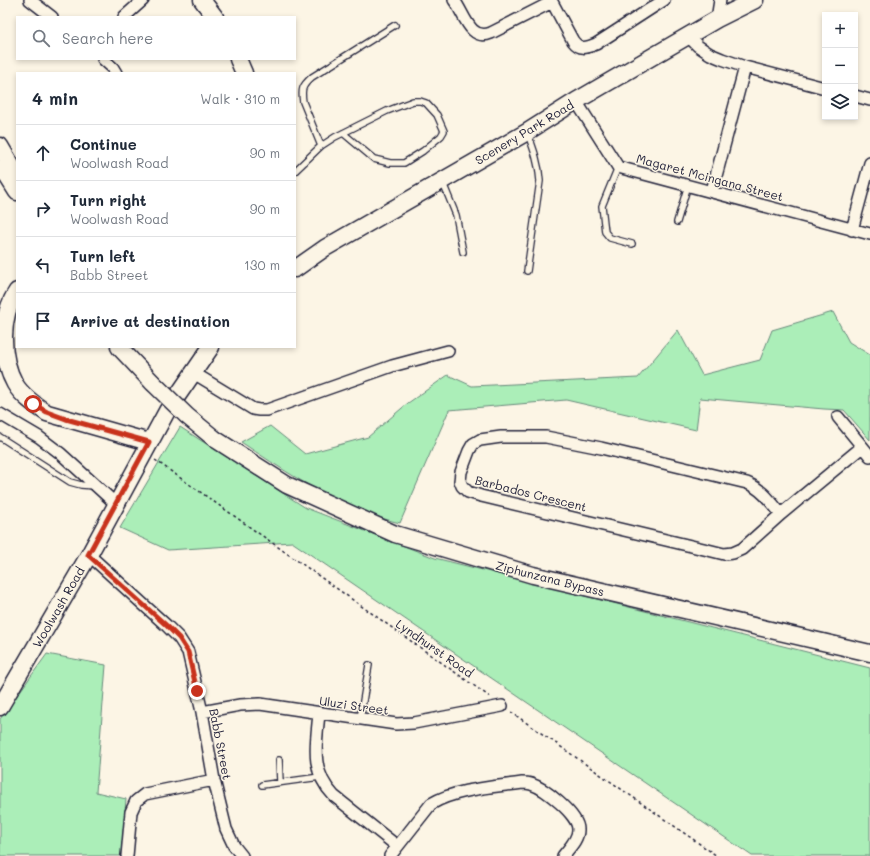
<!DOCTYPE html>
<meta charset="utf-8">
<style>
:root{--surface:#fff;--page:#f2f2f3;--text:#1f2937;--muted:#747a83;--line:#e0e1e3}
body{margin:0;font-family:Mali,sans-serif;background:var(--page);color:var(--text)}
.controls{position:absolute;right:12px;top:12px;display:grid;overflow:hidden;border-radius:0px;box-shadow:0 2px 6px #0003}
.controls button{width:36px;height:36px;display:grid;place-items:center;padding:0;border:0;border-bottom:1px solid var(--line);background:var(--surface);color:var(--text);font:20px sans-serif}
.stop{position:absolute;width:12px;height:12px;margin:-9px;border:3px solid #c8321e;border-radius:50%;background:#fff}
.stop.end{background:#c8321e;border-color:#fff;box-shadow:0 1px 4px #0008}
.list{margin:0;padding:0;list-style:none}
h2{display:flex;justify-content:space-between;align-items:center;height:52px;margin:0;padding:0 16px;font-size:17px}
h2 small{font-size:13px;font-weight:400;color:var(--muted)}
.list li{display:grid;grid-template-columns:26px 1fr auto;gap:12px;align-items:center;box-sizing:border-box;height:56px;padding:0 16px;border-top:1px solid var(--line)}
.list b{display:block;font-size:15px;white-space:nowrap}
.list p{margin:0;font-size:13px;white-space:nowrap;color:var(--muted)}
.list em{font-size:13px;font-style:normal;color:var(--muted)}
.icon{flex:none;width:22px;height:22px;fill:none;stroke:currentColor;stroke-width:2;stroke-linecap:round;stroke-linejoin:round}
.map{position:relative;flex:none;width:870px;height:856px;overflow:hidden}
.search{position:absolute;background:var(--surface);box-shadow:0 2px 6px #0003;left:16px;top:16px;width:280px;height:44px;display:flex;align-items:center;gap:10px;box-sizing:border-box;padding:0 14px;border-radius:0px;color:var(--muted);font-size:15px}
.panel{position:absolute;background:var(--surface);box-shadow:0 2px 6px #0003;left:16px;top:72px;width:280px;height:276px;border-radius:0px}
.map>svg:first-child{display:block}
.green{fill:#abeeb8;stroke:#66887a}
.lines{fill:none;stroke-linecap:round;stroke-linejoin:round}
.lane-casing{stroke:#22223b;stroke-width:8}
.street-casing{stroke:#22223b;stroke-width:14}
.secondary-casing{stroke:#22223b;stroke-width:19}
.path{stroke:#22223b;stroke-width:1.5;stroke-dasharray:3 3;stroke-linecap:butt}
.lane{stroke:#fcf5e5;stroke-width:5.5}
.street{stroke:#fcf5e5;stroke-width:11}
.secondary{stroke:#fcf5e5;stroke-width:16}
.secondary-bridge-casing{stroke:#22223b;stroke-width:19;stroke-linecap:butt}
.secondary-bridge{stroke:#fcf5e5;stroke-width:16}
.route{stroke:#c8321e;stroke-width:5}
.labels{text-anchor:middle;dominant-baseline:central;stroke-width:3;stroke-linejoin:round;paint-order:stroke}
.street-label{font-size:12px;fill:#22223b;stroke:#fcf5e5}
</style>
<div class="map">
<svg width="870" height="856" viewBox="0 0 870 856">
<rect width="100%" height="100%" fill="#fcf5e5"/>
<filter id="ink" filterUnits="userSpaceOnUse"><feTurbulence type="fractalNoise" baseFrequency=".025" numOctaves="2"/><feDisplacementMap in="SourceGraphic" scale="8" xChannelSelector="R" yChannelSelector="G"/><feConvolveMatrix kernelMatrix="1 2 1 2 8 2 1 2 1" color-interpolation-filters="sRGB"/></filter>
<g filter="url(#ink)">
<path class="green" d="M833,312L849,342L870,355V440L844,410L824,409L700,398L696,430L566,400L449,410L400,523C388,520 376,517 364,512C320,495 280,468 241,442L270,426L305,454L368,437L408,403L448,375L472,386L638,378L678,330L702,375L760,360L772,330Z
M180,427L306,508L435,558L870,668V856H752L292,542L168,550L120,528Z
M47,654L106,665L96,792L126,799L121,856H0V719Z"/>
<g class="lines">
<g class="lane-casing">
<path id="lane" d="M321,146L303,102C301,89 302,86 312,77L395,25
M618,167L602,206L605,232L610,238L632,244
M295,171L321,146L335,137L387,111L413,101H420L426,103L437,115L444,131L441,136L423,151L404,163H390L374,159L343,133
M443,183L456,215L463,252
M677,222L688,185
M527,271L540,181C539,164 534,150 528,134
M0,437L70,482L81,485L94,486
M360,719L369,665
M279,760L280,782
M262,785L320,777"/>
</g>
<g class="street-casing">
<path id="street" d="M30,0L52,17
M454,0C464,13 470,42 491,33L552,2
M551,0L573,41C580,50 586,48 596,44L664,0
M124,17L143,0
M717,19L720,0
M688,36L698,46L710,54L722,59L745,67L825,88
M103,59L113,68L116,73
M855,96L870,100
M576,101L618,167L870,234
M712,191L745,67
M852,230L870,163
M192,372L253,409L259,410H267L392,366L448,351
M0,414L39,437L60,453L116,504
M838,417L870,456
M781,514C771,502 762,489 747,483L601,448L546,437H501L480,440L473,444L469,451L461,472L460,481L462,486L468,492L481,496L708,550L724,554L733,553L742,549L781,514L862,447
M89,555L167,626L179,638L188,652L202,712L214,780L226,829L234,846L242,856
M202,712L240,705L260,704L396,724L414,723L502,706
M319,714C316,745 310,771 334,796L397,846
M127,856L131,812L136,801L145,794L214,780
M390,856L431,804C455,789 494,787 522,783C525,783 528,783 531,784C544,788 579,815 578,830C578,840 569,848 563,856"/>
</g>
<g class="secondary-casing">
<path id="secondary" d="M202,0L215,17
M238,59L244,73
M0,146L17,175
M2,168L17,192
M295,269L325,248L527,132L576,101L717,19L755,0
M17,291C0,316 0,357 15,384C22,396 35,405 47,413L149,442
M119,347L153,383
M215,439L287,485L395,534L533,575L870,653
M0,707L89,555L167,411L211,347"/>
</g>
<path class="path" d="M155,460L490,697
M511,712L717,856"/>
<use href="#lane" class="lane"/>
<use href="#street" class="street"/>
<use href="#secondary" class="secondary"/>
<g class="secondary-bridge-casing">
<path id="secondary-bridge" d="M153,383L187,416L215,439"/>
</g>
<use href="#secondary-bridge" class="secondary-bridge"/>
</g>
</g>
<g class="lines" filter="url(#ink)">
<path class="route" d="M33,404L47,412L66,419L149,442L88,555L167,626L179,638L188,652L197,691"/>
</g>
<g class="labels">
<g class="street-label">
<text transform="translate(524 132) rotate(-31)">Scenery Park Road</text>
<text transform="translate(710 177) rotate(15)">Magaret Mcingana Street</text>
<text transform="translate(531 493) rotate(14)">Barbados Crescent</text>
<text transform="translate(550 578) rotate(14)">Ziphunzana Bypass</text>
<text transform="translate(58 607) rotate(-60)">Woolwash Road</text>
<text transform="translate(435 648) rotate(35)">Lyndhurst Road</text>
<text transform="translate(354 705) rotate(8)">Uluzi Street</text>
<text transform="translate(221 744) rotate(79)">Babb Street</text>
</g>
</g>
</svg>
<div class="controls">
<button>+</button>
<button>−</button>
<button><svg class="icon" aria-label="layers" viewBox="0 0 24 24"><path d="M12 4l9 5-9 5-9-5zM3 14l9 5 9-5"/></svg></button>
</div>
<div class="stop" style="left:33px;top:404px"></div>
<div class="stop end" style="left:197px;top:691px"></div>
<div class="search"><svg class="icon" aria-label="search" viewBox="0 0 24 24"><circle cx="10" cy="10" r="6"/><path d="M15 15l6 6"/></svg>Search here</div>
<section class="panel">
<h2>4 min<small>Walk · 310 m</small></h2>
<ul class="list">
<li><svg class="icon" aria-label="ahead" viewBox="0 0 24 24"><path d="M12 20V5M6 11l6-6 6 6"/></svg><div><b>Continue</b><p>Woolwash Road</p></div><em>90 m</em></li>
<li><svg class="icon" aria-label="right" viewBox="0 0 24 24"><path d="M7 20v-9h11M14 6l5 5-5 5"/></svg><div><b>Turn right</b><p>Woolwash Road</p></div><em>90 m</em></li>
<li><svg class="icon" aria-label="left" viewBox="0 0 24 24"><path d="M17 20v-9H6M10 6l-5 5 5 5"/></svg><div><b>Turn left</b><p>Babb Street</p></div><em>130 m</em></li>
<li><svg class="icon" aria-label="arrive" viewBox="0 0 24 24"><path d="M6 21V4h12l-3 4 3 4H6"/></svg><div><b>Arrive at destination</b></div></li>
</ul>
</section>
</div>
